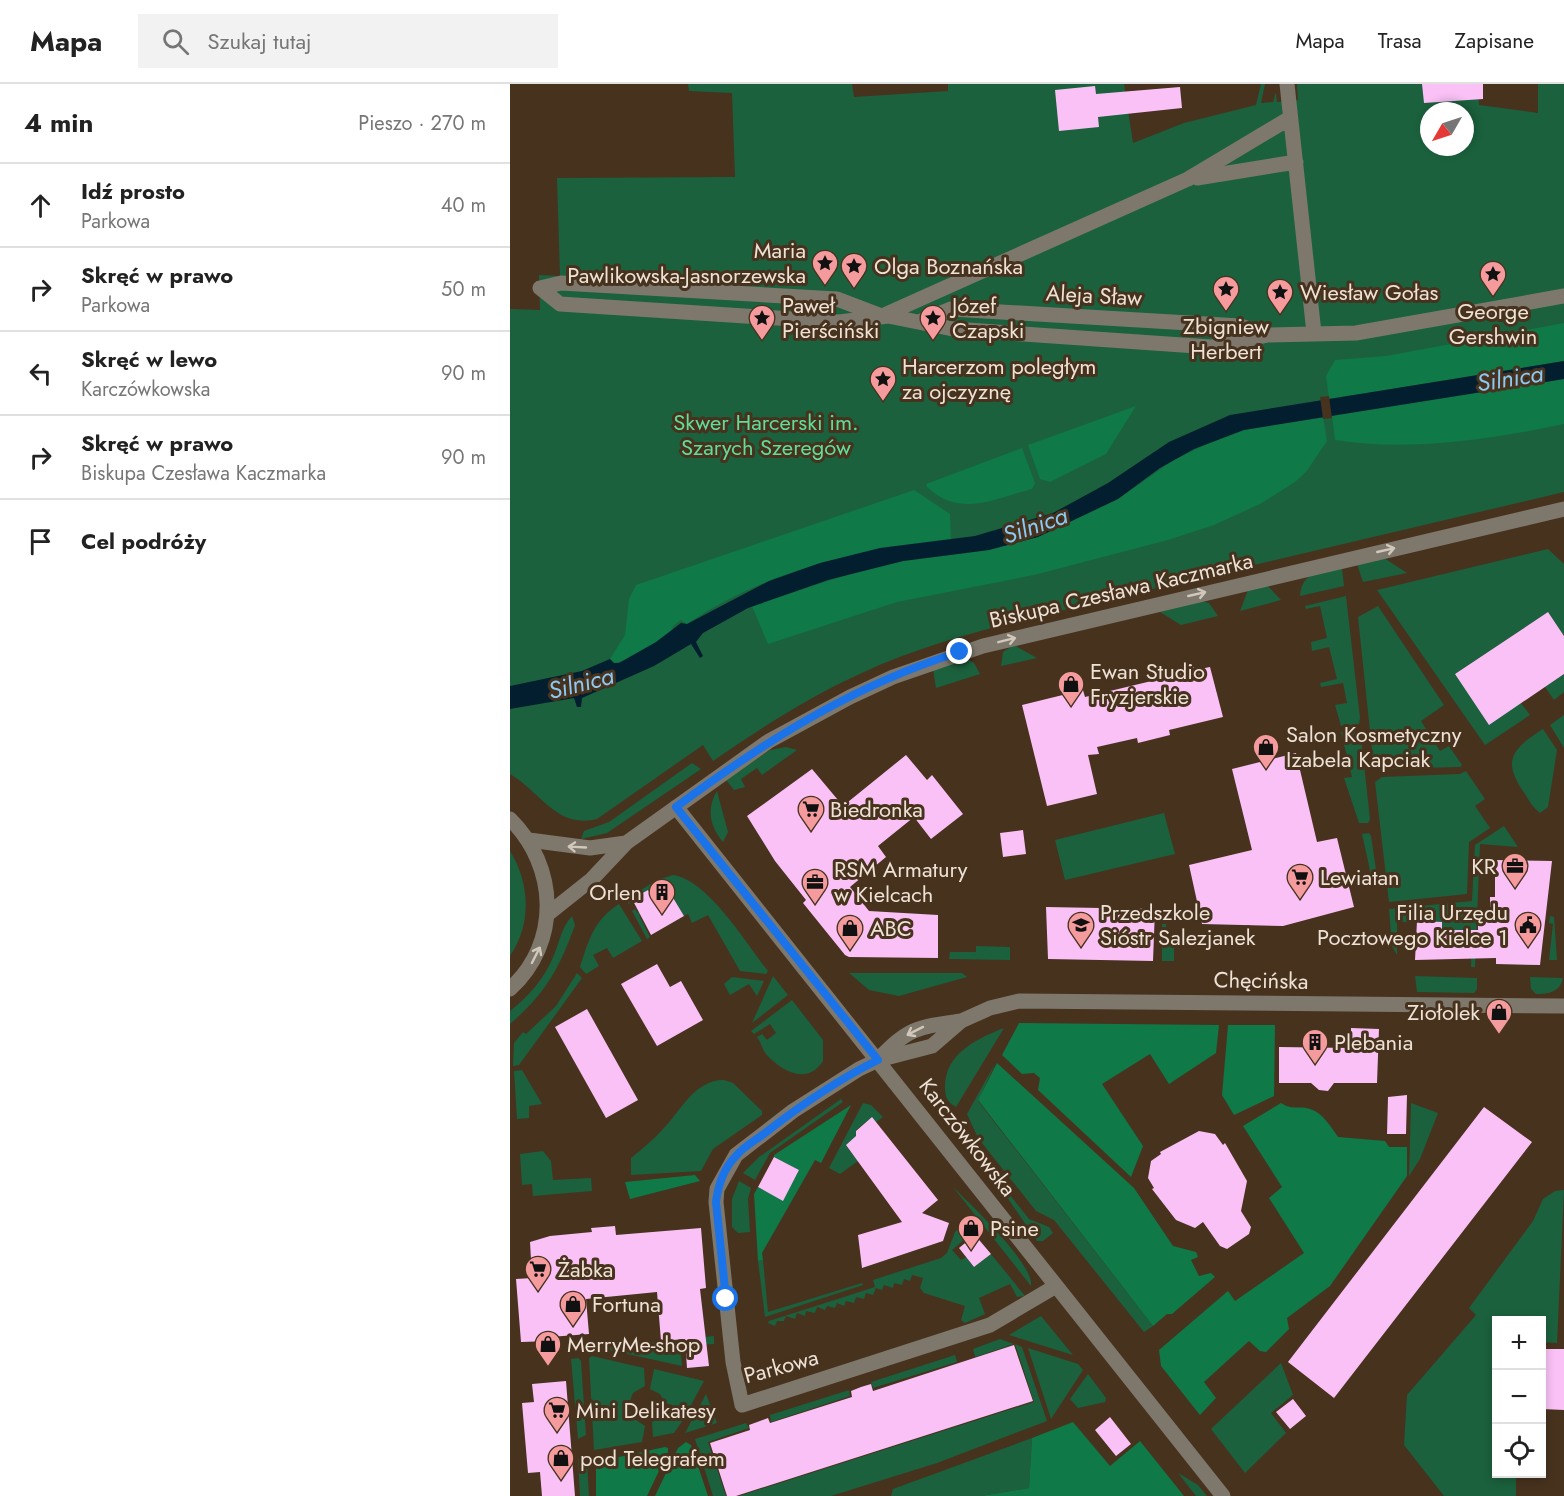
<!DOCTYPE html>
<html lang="pl">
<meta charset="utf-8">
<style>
:root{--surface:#fff;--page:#f2f2f2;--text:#222;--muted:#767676;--line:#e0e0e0}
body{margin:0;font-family:Jost,sans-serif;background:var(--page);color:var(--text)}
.controls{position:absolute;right:18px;bottom:18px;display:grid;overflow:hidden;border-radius:0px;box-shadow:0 3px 9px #0003}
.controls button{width:54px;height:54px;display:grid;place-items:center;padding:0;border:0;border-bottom:2px solid var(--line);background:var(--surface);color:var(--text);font:30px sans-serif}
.compass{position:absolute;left:910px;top:18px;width:54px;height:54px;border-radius:50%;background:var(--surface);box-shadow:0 3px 9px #0003;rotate:231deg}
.stop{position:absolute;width:18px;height:18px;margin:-14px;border:4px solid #1a73e8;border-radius:50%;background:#fff}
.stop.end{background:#1a73e8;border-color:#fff;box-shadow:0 2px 6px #0008}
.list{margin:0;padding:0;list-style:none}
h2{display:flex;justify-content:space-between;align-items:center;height:78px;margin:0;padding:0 24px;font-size:26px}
h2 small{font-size:20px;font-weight:400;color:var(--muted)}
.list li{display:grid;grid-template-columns:39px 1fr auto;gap:18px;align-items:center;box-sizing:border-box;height:84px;padding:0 24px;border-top:2px solid var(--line)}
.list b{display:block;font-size:22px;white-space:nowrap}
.list p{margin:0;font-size:20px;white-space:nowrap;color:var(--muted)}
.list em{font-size:20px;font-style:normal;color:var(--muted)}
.icon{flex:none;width:33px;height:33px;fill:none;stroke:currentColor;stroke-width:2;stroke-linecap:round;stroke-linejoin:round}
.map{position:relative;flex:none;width:1054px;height:1412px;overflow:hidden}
header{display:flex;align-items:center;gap:36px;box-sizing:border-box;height:84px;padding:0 30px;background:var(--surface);border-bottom:2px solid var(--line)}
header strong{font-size:28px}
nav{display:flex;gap:33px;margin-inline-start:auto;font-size:21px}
.search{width:420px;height:54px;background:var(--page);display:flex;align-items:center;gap:15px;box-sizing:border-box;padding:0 21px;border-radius:0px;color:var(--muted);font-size:22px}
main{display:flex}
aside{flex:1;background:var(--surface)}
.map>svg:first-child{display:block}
.green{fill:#1b613d;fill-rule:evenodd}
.forest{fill:#0f7948}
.water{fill:#021e2f}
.pier{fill:#47321e}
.building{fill:#f9c1f5}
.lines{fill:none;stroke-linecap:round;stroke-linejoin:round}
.minor{stroke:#7e786c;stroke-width:15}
.oneway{stroke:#d2c7bb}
.route{stroke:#1a73e8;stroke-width:8}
.labels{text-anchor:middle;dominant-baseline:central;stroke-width:6;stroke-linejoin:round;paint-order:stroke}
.poi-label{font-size:22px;fill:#eee1d5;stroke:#47321e;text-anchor:start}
.street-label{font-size:22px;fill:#eee1d5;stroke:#47321e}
.park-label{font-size:22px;fill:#62dd99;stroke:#47321e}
.water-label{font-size:24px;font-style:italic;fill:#8ccaf5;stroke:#47321e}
</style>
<header>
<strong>Mapa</strong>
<div class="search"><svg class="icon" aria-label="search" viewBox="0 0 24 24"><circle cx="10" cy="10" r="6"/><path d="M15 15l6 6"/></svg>Szukaj tutaj</div>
<nav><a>Mapa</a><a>Trasa</a><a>Zapisane</a></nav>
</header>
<main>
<aside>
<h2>4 min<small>Pieszo · 270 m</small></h2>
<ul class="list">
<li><svg class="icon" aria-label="ahead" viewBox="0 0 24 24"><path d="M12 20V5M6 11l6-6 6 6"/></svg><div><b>Idź prosto</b><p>Parkowa</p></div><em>40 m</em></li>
<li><svg class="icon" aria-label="right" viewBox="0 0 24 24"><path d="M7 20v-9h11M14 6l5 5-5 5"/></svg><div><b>Skręć w prawo</b><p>Parkowa</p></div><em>50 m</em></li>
<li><svg class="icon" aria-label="left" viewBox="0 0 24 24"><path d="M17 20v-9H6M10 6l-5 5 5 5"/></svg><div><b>Skręć w lewo</b><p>Karczówkowska</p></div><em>90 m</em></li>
<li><svg class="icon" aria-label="right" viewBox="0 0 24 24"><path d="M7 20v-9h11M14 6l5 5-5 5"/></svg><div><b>Skręć w prawo</b><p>Biskupa Czesława Kaczmarka</p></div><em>90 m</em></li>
<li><svg class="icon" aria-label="arrive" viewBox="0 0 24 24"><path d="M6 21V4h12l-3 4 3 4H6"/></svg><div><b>Cel podróży</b></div></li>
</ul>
</aside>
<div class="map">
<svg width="1054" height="1412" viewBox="0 0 1054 1412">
<rect width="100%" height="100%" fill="#47321e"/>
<path class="green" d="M178,0H342L344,13L438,7V0H614L623,59L674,39L746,21L751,0H755L751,19L763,18L766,8L767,18L788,16L787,0H968L969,21L1028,29V0H1054V408L511,536C458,550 404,565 354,588C300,612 251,644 203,677L193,661L87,735C46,745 31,708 0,690V225L30,226L29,191L50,192L47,94L225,93L222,9L179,7ZM919,27H955V63H919Z
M1038,465L1054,480V552L1038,528L945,590L1011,619L1020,631L975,661L867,506Z
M874,474L897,489L853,498L847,480Z
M832,484L834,502L790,512C792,486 811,489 832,484Z
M757,501L771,516L730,527L738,506Z
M836,512L850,634L849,640L831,642L825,621L837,619L833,599L811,603L810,599L827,595L819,563L802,567L801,558L817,554L810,522L796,525L795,522Z
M691,517L699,519L708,532L671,541L650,528Z
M868,522L934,621L911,637L930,667L939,662L952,681L950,683L864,685L848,533Z
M504,561L527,574L491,582L493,568Z
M457,575L464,579L470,590L426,604L423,585Z
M1054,590V608L1044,616L1035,603Z
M1054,631V664L1040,641Z
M1033,645L1047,666L1038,723L1030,729C1024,725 1019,717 1015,710C991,676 1002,665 1033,645Z
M847,647L851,653L860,735L858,739H849L834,694L842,693L831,648Z
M276,663L287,666L252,691L247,684L231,695L235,703L224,706L216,696L260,666Z
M182,679L191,685L97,749L71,755L74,747L99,738Z
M956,687L975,715L965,722L980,744L959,758L957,810L879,818L865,698L872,693L950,690Z
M207,707L218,748L213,758C200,743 196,725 207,707Z
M654,729L665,770L555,796L545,756Z
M994,742L1008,763L970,760L965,883H961L962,846H932V838H887V871L882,862L879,825L962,817L965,761Z
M859,749L861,752L868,799L863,800L852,750Z
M0,767C20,799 22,840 0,872Z
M163,791C198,796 236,859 258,887L256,890L230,887L198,831L182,839L178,830L174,832L162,812L129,831L140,853L137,855L122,827L125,825L128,829L146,819L138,806L118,820V814L147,796Z
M109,820L132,857L103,874L97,864L83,871L89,882L76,890L70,883C79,855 84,836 109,820Z
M62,832L65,841C49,885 36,909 0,940V927C20,911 34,895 44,871C50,857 51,844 62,832Z
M1040,832L1044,833L1047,876H1039L1043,840L1039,839Z
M652,840H656L657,859L664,860V877H652Z
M466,862L500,863V876L439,875L440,868H466Z
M67,889L72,894L9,981L3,982L4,959L13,948L16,950L46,922Z
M339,889H452L457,893L389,912L359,906Z
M263,892L278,911L242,939Z
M905,892L967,894V905L964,909L907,908Z
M222,893L254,897L247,912L239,900L220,911L214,900Z
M1020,893L1053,894C1050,908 1039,910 1026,910L1021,905Z
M282,916L313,956V977C297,1002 271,987 256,970C252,965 251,958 247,953L252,950L257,956L266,949L260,940L244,950L241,947Z
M494,944L446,1023C437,1018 435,1013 435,1003C435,969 467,955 494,944Z
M486,978L468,1017L643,1242L634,1248L544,1136L526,1127L468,1054L457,1030Z
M12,986L32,1020L19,1022V1034L7,1035L4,987Z
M214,996L223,999L252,1027V1031L203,1065L191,1087L121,1091V1074C132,1065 143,1056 153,1045C171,1027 184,996 214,996Z
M331,1015L333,1018L260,1069L245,1096L233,1089L249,1073Z
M353,1019L361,1021L373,1033L366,1038L361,1034L346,1046L347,1052L337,1063L348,1077L330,1090L319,1084Z
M901,1019L928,1029L910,1075L899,1092Z
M33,1067L41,1077L43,1096L81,1094L82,1107L23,1112L22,1100L12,1101L10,1070Z
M469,1072L519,1135L539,1143L543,1149L533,1157H527Z
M229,1097L241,1104L238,1115L240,1148L228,1149L222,1143V1115Z
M443,1103C459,1119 525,1181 521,1202Z
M1054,1106L1047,1259L1032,1258V1236H987V1390H1006V1412H934L894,1361L897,1311L966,1231L959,1224L1023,1137L1033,1115L1045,1107Z
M456,1137L464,1147L442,1166L451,1176L456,1173L464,1183L481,1170L515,1212L507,1213L500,1200L469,1214L475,1230L455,1239L451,1236L455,1222L414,1209L410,1204L413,1194L402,1191L400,1197L394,1195L392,1201L384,1199L383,1204L374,1201L372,1206L366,1204L363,1211L356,1209L354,1215L346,1213L344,1219L336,1217L334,1222L327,1219L325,1224L317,1222L315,1226L307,1223L305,1229L296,1227L295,1232L287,1229L285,1235L276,1232L274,1237H267L265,1242L258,1239L259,1237L365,1203L363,1196L431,1174L437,1169L445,1148Z
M253,1176L258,1228L352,1199L353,1201L255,1233L248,1177Z
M531,1232L563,1271L499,1251Z
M204,1252V1260L170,1262L172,1282L90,1264Z
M490,1255L504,1260L465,1273L463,1265Z
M505,1260L512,1263L537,1337L427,1379L321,1412H229L524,1318Z
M518,1264L568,1280L573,1286L541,1335Z
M445,1271L447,1278L363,1304L361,1298Z
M82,1272L134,1284L135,1302L123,1309L118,1322L123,1334L135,1342L132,1358L84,1366L79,1274Z
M68,1274L71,1277L76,1351L68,1355L61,1275Z
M771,1279L783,1311L761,1329L776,1349L735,1389L701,1345Z
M144,1285L194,1297L174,1334L162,1321L155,1319L150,1310L140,1305Z
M578,1290L596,1314L595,1318L568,1324L560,1315Z
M339,1306L340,1312L261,1338L260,1331Z
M196,1310L207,1339L175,1349L195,1312Z
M156,1321L163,1324L173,1336L164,1349L143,1353L142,1338L151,1333Z
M236,1339L239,1344L198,1358L216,1412H203L185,1355Z
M522,1354L519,1404L471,1412H381L383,1405Z
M68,1375L77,1377L79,1412H70Z
M668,1389L688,1401L697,1412H686Z"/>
<path class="forest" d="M1054,239V277L819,315L816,292L825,276L876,272Z
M1054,295V340C984,355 897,368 825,356L822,331Z
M626,322L596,370L540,398L530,395L518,361Z
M813,332L817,357L796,388L785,398L750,420L704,441L658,456L524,491L387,518L258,560L242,522L345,488L394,477L479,466L528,453L608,415L662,377L709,354L734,346Z
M512,364L525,399L522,405C483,415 450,434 417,403L416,400Z
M404,406L440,430L441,456C349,464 254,488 177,540L171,536L163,542L161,549C144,560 124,576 104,579L100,575L115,551L119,515L126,501Z
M509,939L709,941L706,969L659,1000L640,970L592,1000L633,1062L621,1093L528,1006L530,994L524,989L512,990L492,971Z
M718,941H765L764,1012L724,1031L712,1011Z
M487,979L624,1104L663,1162L686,1168L688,1173L681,1176L689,1192L701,1189L705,1193L662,1230H657L643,1242L468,1016Z
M771,1019C784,1027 788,1021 800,1025C812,1028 821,1043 828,1053L875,1057L879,1063H897V1092L820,1202L777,1234L779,1245L756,1268L750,1267L739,1257L694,1298L706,1314L690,1331L651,1282L649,1266L718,1207L725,1217L794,1169L759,1114L772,1103L733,1042Z
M341,1021L311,1079L305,1076L252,1169L253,1176L248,1177L244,1110L248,1103L273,1116L289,1086L264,1073V1071Z
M185,1091L190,1097L120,1115L115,1098Z
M563,1338L600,1382L630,1357L674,1412H471L519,1404L522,1354Z
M176,1358L181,1361L198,1412H145L168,1364Z
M155,1363L158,1364V1368L137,1412H86V1378Z"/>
<path class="water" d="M1054,277V295L734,346L684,365L650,384L608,415L528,453L479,466L393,477L318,496L238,524L193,549L186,558L193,572L190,574L181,560L144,582L72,614L71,623H67L64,614L0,625V602L72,587L100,575L104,579H109L146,558L171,539L177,540L259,497L310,479L370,464L465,452L543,429L598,399L659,358L720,331Z"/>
<path class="pier" d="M819,312L822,334L813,335L810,313Z"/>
<path class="building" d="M912,0H973V15L914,19Z
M585,2L586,10L670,3L672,24L588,33L589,43L549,47L545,6Z
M1038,528L1054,552V590L979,641L945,590Z
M683,580L685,586L700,583L713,633L659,646L660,651L628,659L627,654L587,663L589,670L578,671L587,710L537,722L512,621L573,606L575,613L654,594L652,588Z
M786,669L807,758L827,754L844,823L773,842L692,840L679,781L742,766L722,685Z
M396,671L417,696L422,691L453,730L421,755L404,733L368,762L376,773L340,803L359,827L428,831V874L339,873L335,871L293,819L296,816L265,777L237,732L302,685L333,722Z
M513,746L516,770L493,773L490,749Z
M985,776L1042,777L1030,881L986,880V874L905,876L907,837L932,838V846H968V831L980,833V813H985Z
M138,806L147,821L162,812L174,832L141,851L122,815Z
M536,823L645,825L643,877L538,875Z
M147,880L160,903L171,897L193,936L147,962L111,900Z
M77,925L128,1016L96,1034L45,943Z
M841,944L869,945L867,999H824L818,1007L809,1006L801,999H769V963L841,964Z
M897,1011L896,1050H877L878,1013Z
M974,1023L1022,1058L824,1314L778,1278Z
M362,1033L428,1116L412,1129L439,1139L433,1157L352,1184L348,1151L392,1138L336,1061L346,1052V1047Z
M689,1047L705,1050L713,1061L715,1059L737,1097L731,1127L741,1143L739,1150L717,1165L710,1162L693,1138L685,1144L666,1136L642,1105L644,1104L638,1094L641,1077L651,1070L650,1068Z
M264,1073L289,1086L273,1117L248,1103Z
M105,1142L106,1151L191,1144L196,1204L190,1205L199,1282L177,1284L175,1255L151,1257L147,1208L76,1215L79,1250L40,1253L41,1257L11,1258L6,1195L22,1194L20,1158L40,1152L82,1148L81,1144Z
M465,1151L481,1170L464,1183L449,1164Z
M504,1261L523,1317L226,1412H217L200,1359L240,1346L239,1341L258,1334L260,1339L342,1313L341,1307L351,1303L361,1300L363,1307Z
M1032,1265H1054V1326L1032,1325Z
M56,1297L65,1412H32L30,1388L18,1389L12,1319L24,1318L22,1300Z
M783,1315L796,1332L780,1345L766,1328Z
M600,1333L621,1360L606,1372L585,1346Z"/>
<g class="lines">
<path class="minor" d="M777,0L804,249
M687,94L786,78
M30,204L50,220L329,238L378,232L443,245L701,263L758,251L846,249L1054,212
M30,204L51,199L327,215L369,231
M372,232L678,95L780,34
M409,238L441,225L730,242L758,251
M166,723L713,1412
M0,735C48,782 51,859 0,905
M19,756L80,764L116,759
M38,830L82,795L116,759L259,657L340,613L383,593L473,562L1054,425
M368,976C398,943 409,943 451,937
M546,1202L480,1241L232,1321L223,1278L206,1118L207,1105L226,1071L283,1027L349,985L368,976L422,962L451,937L480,924L509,917L1054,922"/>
</g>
<defs><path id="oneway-shaft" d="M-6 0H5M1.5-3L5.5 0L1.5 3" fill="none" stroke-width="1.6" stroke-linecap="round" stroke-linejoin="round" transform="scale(1.5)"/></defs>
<g class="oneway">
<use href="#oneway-shaft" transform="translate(876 466) rotate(-13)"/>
<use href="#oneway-shaft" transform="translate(687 510) rotate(-13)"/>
<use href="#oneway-shaft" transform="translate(497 556) rotate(-14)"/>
<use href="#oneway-shaft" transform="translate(67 763) rotate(-177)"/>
<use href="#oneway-shaft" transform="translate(26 871) rotate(-63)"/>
<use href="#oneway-shaft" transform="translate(405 947) rotate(153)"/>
</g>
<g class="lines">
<path class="route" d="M216,1215L206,1118C208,1102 214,1084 226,1072C233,1063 246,1056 255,1049C291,1021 327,996 368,976L166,723C254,658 345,600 450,568"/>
</g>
<defs>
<g id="sight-pin" transform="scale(1.35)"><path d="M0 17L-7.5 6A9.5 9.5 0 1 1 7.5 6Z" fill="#f59b9e" stroke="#47321e"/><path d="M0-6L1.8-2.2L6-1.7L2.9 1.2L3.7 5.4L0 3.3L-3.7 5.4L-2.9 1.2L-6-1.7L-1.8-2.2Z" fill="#111"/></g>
<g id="shop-pin" transform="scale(1.35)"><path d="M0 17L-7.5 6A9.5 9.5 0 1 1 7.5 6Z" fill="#f59b9e" stroke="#47321e"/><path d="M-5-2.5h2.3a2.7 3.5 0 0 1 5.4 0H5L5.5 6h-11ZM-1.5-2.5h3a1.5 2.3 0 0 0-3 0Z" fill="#111"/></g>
<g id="supermarket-pin" transform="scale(1.35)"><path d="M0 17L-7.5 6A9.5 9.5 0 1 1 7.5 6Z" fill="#f59b9e" stroke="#47321e"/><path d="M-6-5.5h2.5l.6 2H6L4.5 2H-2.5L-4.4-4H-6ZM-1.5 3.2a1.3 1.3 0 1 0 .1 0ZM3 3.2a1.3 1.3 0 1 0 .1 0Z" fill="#111"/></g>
<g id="office-pin" transform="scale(1.35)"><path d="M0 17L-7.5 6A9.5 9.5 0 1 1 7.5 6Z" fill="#f59b9e" stroke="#47321e"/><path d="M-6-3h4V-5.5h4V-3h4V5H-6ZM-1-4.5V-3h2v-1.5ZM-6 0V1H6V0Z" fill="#111"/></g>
<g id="building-pin" transform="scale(1.35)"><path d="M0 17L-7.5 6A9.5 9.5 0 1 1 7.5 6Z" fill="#f59b9e" stroke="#47321e"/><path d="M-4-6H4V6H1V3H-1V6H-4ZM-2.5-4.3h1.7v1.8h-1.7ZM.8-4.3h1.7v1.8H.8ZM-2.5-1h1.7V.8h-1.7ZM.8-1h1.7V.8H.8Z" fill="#111"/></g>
<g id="school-pin" transform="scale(1.35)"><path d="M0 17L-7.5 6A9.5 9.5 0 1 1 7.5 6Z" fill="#f59b9e" stroke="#47321e"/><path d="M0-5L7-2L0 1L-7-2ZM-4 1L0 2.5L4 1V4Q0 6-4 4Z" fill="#111"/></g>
<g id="civic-pin" transform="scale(1.35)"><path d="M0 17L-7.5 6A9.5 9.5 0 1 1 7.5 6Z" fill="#f59b9e" stroke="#47321e"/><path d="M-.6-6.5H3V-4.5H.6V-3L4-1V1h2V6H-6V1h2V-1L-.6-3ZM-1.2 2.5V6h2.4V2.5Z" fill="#111"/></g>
</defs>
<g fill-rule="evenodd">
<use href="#sight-pin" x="315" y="179"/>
<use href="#sight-pin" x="344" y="182"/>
<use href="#sight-pin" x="983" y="190"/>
<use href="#sight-pin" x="716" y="205"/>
<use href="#sight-pin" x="770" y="208"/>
<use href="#sight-pin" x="252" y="234"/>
<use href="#sight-pin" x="423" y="234"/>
<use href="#sight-pin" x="373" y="295"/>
<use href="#shop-pin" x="561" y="600"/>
<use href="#shop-pin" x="756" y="663"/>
<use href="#supermarket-pin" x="301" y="725"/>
<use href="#office-pin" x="1005" y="782"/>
<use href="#supermarket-pin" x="790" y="793"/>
<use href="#office-pin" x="305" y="798"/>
<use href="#building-pin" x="152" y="808"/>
<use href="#school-pin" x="571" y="841"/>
<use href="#civic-pin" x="1018" y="841"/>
<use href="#shop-pin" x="340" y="844"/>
<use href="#shop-pin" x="989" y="928"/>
<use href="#building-pin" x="805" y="958"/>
<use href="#shop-pin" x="461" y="1144"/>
<use href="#supermarket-pin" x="28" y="1185"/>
<use href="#shop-pin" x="63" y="1220"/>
<use href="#shop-pin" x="38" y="1260"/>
<use href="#supermarket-pin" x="47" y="1326"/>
<use href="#shop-pin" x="51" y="1374"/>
</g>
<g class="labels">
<g class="poi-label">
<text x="296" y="166" text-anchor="end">Maria<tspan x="296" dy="25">Pawlikowska-Jasnorzewska</tspan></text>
<text x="364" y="182">Olga Boznańska</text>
<text x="790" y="208">Wiesław Gołas</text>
<text x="272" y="221">Paweł<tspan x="272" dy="25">Pierściński</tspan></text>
<text x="442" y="221">Józef<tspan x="442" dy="25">Czapski</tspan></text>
<text x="983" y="227" text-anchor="middle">George<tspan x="983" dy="25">Gershwin</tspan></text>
<text x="716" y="242" text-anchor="middle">Zbigniew<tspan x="716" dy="25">Herbert</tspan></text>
<text x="392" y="282">Harcerzom poległym<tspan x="392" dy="25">za ojczyznę</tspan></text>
<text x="580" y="587">Ewan Studio<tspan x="580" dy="25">Fryzjerskie</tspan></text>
<text x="776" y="650">Salon Kosmetyczny<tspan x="776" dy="25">Izabela Kapciak</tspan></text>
<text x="320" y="725">Biedronka</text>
<text x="986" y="782" text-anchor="end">KR</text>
<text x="324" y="785">RSM Armatury<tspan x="324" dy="25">w Kielcach</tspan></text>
<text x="810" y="793">Lewiatan</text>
<text x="132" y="808" text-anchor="end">Orlen</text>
<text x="590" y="828">Przedszkole<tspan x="590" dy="25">Sióstr Salezjanek</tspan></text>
<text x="998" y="828" text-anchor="end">Filia Urzędu<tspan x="998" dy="25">Pocztowego Kielce 1</tspan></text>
<text x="360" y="844">ABC</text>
<text x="970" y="928" text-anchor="end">Ziołolek</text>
<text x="824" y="958">Plebania</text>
<text x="480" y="1144">Psine</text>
<text x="48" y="1185">Żabka</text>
<text x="82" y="1220">Fortuna</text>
<text x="57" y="1260">MerryMe-shop</text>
<text x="66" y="1326">Mini Delikatesy</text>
<text x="70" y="1374">pod Telegrafem</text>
</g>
<g class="street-label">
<text transform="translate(584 211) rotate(3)">Aleja Sław</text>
<text transform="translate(611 506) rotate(-13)">Biskupa Czesława Kaczmarka</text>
<text transform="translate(751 896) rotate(1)">Chęcińska</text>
<text transform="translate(458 1053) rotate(52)">Karczówkowska</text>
<text transform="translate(271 1282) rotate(-15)">Parkowa</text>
</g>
<g class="park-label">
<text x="256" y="338">Skwer Harcerski im.<tspan x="256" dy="25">Szarych Szeregów</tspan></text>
</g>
<g class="water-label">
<text transform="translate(1000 294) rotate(-9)">Silnica</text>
<text transform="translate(525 441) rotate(-19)">Silnica</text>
<text transform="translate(71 599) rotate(-14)">Silnica</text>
</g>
</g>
</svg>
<div class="controls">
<button>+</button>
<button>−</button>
<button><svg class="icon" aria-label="locate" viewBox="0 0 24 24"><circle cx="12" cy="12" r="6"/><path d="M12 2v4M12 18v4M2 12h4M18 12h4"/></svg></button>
</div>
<svg class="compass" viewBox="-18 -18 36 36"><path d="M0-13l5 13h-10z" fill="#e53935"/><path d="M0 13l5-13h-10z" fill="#767676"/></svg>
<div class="stop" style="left:216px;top:1215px"></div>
<div class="stop end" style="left:450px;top:568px"></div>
</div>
</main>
